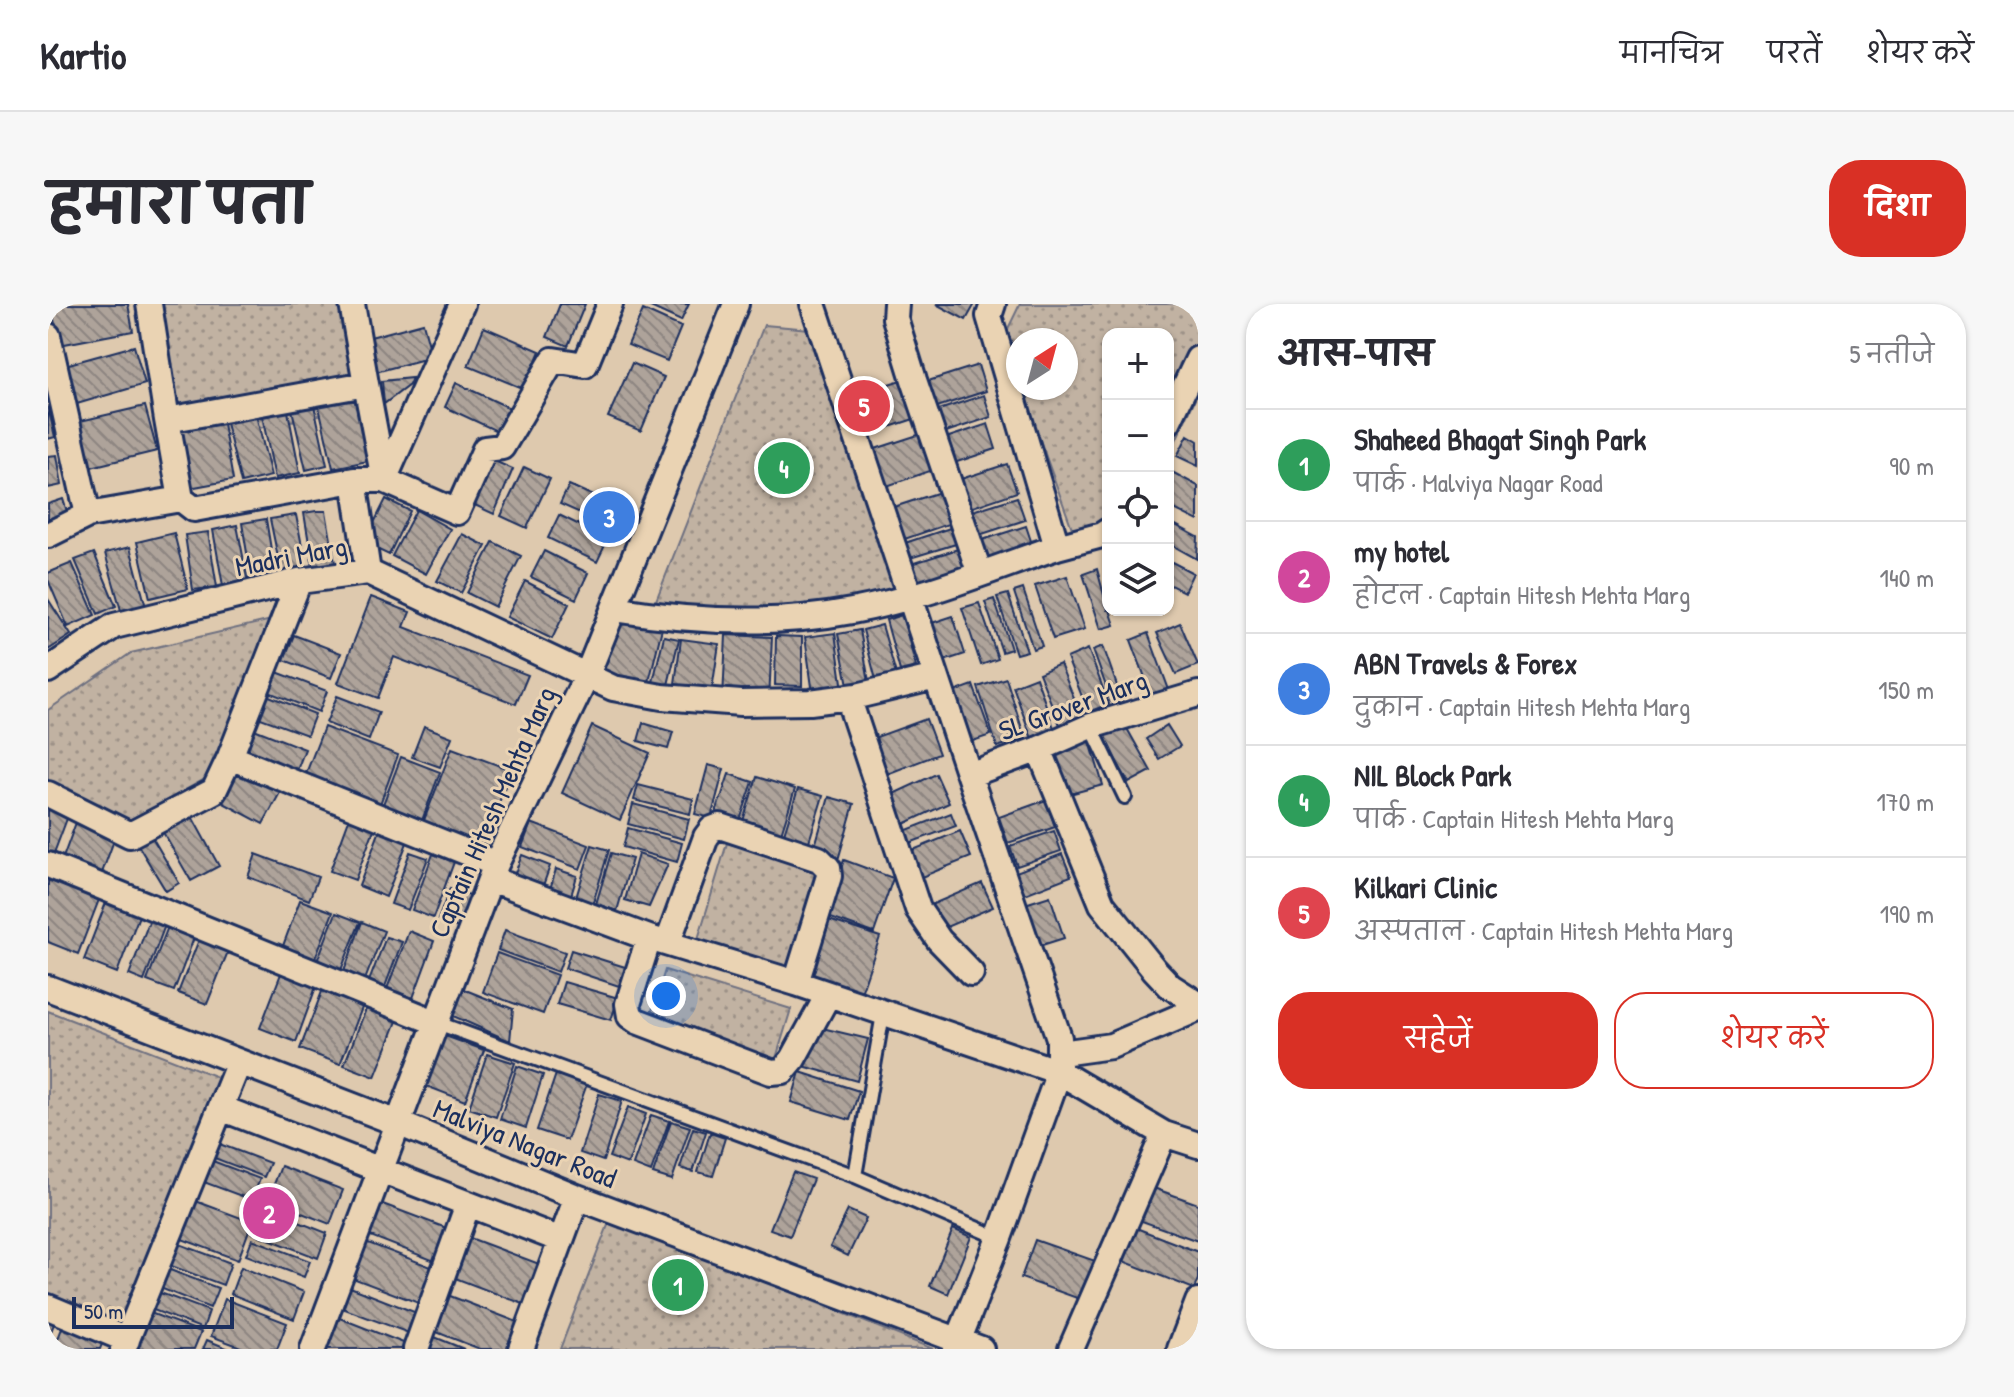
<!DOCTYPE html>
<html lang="hi">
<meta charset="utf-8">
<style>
:root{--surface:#fff;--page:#f7f7f7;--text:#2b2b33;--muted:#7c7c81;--line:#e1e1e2;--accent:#d93025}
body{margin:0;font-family:"Patrick Hand","Playpen Sans Deva",sans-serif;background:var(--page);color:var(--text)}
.controls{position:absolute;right:24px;top:24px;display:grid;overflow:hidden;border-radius:16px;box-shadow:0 2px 6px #0004}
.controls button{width:72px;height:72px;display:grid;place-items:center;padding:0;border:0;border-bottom:2px solid var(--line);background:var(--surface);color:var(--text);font:40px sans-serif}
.compass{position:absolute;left:958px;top:24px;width:72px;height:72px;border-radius:50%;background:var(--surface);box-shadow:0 2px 6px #0004;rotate:36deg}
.scale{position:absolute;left:24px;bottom:20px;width:162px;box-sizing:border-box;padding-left:8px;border:4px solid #1b2f5e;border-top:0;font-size:22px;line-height:28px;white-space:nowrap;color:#1b2f5e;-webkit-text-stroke:6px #ead3b3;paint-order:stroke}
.you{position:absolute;left:618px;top:692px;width:28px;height:28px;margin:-20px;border:6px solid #fff;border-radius:50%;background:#1a73e8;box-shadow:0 0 0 12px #1a73e833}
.badge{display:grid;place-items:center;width:52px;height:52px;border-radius:50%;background:var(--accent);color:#fff;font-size:26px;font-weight:700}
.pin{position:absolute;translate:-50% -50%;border:4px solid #fff;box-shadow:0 2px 8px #0006}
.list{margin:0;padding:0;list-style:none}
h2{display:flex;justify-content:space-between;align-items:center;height:104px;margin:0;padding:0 32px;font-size:34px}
h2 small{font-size:26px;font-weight:400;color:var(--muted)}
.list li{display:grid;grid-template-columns:52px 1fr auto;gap:24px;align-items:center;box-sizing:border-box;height:112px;padding:0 32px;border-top:2px solid var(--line)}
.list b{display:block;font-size:30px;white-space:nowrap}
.list p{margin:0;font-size:26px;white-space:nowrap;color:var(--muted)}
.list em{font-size:26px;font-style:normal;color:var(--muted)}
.actions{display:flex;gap:16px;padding:24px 32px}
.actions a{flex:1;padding:18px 0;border:2px solid var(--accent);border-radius:32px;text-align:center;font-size:28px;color:var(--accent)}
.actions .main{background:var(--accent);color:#fff}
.icon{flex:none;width:44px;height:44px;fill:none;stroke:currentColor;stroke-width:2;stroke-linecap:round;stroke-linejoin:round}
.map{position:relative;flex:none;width:1150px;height:1045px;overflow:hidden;border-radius:32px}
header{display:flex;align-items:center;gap:48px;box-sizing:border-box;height:112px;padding:0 40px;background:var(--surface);border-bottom:2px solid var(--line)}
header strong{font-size:38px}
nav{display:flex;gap:44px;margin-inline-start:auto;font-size:28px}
.intro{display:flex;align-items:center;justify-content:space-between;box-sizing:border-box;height:192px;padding:0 48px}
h1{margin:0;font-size:56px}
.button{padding:20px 36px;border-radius:32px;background:var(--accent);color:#fff;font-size:28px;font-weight:700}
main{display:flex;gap:48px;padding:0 48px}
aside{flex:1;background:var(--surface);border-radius:32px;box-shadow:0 2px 6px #0004}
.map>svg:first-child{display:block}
.park{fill:url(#park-dots);stroke:#6e7080;stroke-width:2}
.building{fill:url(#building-back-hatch);stroke:#1b2f5e;stroke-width:2}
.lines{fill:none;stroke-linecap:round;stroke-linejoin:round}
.service-casing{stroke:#1b2f5e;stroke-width:18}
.minor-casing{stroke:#1b2f5e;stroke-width:30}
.service{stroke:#ead3b3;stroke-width:12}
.minor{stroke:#ead3b3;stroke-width:24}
.labels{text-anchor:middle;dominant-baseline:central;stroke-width:6;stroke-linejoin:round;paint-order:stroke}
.street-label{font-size:28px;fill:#1b2f5e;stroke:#ead3b3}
</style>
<header>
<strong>Kartio</strong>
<nav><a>मानचित्र</a><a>परतें</a><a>शेयर करें</a></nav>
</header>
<div class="intro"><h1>हमारा पता</h1><a class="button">दिशा</a></div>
<main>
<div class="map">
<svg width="1150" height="1045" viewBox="0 0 1150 1045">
<defs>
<pattern id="park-dots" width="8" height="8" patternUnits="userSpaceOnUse" patternTransform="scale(2)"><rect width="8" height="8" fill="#c1b2a2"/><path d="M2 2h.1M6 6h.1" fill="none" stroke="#9c9187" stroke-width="1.8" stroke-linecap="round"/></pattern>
<pattern id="building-back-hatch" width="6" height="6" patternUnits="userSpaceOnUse" patternTransform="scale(2)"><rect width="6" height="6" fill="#aea39a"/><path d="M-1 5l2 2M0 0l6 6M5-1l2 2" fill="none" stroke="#8d8581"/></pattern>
</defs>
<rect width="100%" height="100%" fill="#dec9ae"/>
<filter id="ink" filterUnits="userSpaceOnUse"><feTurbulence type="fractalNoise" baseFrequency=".0125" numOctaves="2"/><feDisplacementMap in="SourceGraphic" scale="16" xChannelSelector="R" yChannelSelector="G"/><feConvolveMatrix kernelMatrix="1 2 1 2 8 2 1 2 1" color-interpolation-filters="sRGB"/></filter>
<g filter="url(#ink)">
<path class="park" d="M105,0H308L331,98L141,139Z
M972,0H1150V89L1120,153V30H1060V243L1033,249L973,84H1018V36H970V76L955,35Z
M716,21L762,25L861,303L739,327L602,312Z
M232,314L162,472L78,519L0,485V406L83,349Z
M679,539L775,568L743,674L647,645Z
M617,666L743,705L726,761L599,722Z
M0,707L172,774L73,1026L0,998Z
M562,916L885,1045H512Z"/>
<path class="building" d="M3,0H80L85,27L11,41Z
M512,0H537L520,42L499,33Z
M596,0H641L633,17Z
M888,0H927L918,16Z
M595,6L633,23L619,57L580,41Z
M375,19L384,53L324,69L315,35Z
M436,23L492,47L476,85L420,62Z
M86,42L97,80L22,102L10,63Z
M584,59L616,73L593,127L560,113Z
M930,61L938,87L880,106L871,80Z
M364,74L361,81L336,100L334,77Z
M859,74L872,113L820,130L807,91Z
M408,79L464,105L453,129L397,103Z
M305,87L320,157L285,164L269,94Z
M936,91L943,113L892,130L885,108Z
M264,92L279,161L258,166L242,97Z
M97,102L109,147L39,164L28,118Z
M239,102L252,169L227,174L213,107Z
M0,103L7,133L0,135Z
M208,111L223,172L193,179L178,119Z
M174,114L185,176L141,184L130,121Z
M940,120L948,145L900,161L892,136Z
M876,129L888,165L833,184L821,147Z
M1140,131L1150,137V162L1129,152Z
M9,151L14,181L0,184V152Z
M439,154L465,165L446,210L420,198Z
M959,160L969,188L916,206L907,177Z
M476,163L502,175L479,224L453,212Z
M1124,168L1150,182V217L1120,202V176Z
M521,181L575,205L566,224L512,200Z
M895,187L906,218L851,237L840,205Z
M969,193L977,216L925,233L918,209Z
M15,195L20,211L0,218V200Z
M338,195L362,207L341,251L316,239Z
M368,206L402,225L378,270L344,252Z
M268,207H278L287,259L265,263L256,209Z
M248,211L258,263L233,268L222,215Z
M511,211L560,235L549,258L500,234Z
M218,215L227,270L203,273L194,219Z
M1120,217L1150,233L1149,255L1120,239Z
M189,221L200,278L175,282L165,226Z
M978,222L986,246L934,263L925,239Z
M905,223L911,239L862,254L857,239Z
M160,228L169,283L145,286L137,231Z
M126,229L140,285L102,294L89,238Z
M414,230L438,242L413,289L389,277Z
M445,238L473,252L447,303L419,289Z
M82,243L98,303L74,310L57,249Z
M913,244L921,268L871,285L863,260Z
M496,247L540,269L528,295L483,273Z
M46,249L68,302L50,310L27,256Z
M1120,256L1145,269L1136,288L1120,280Z
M24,259L47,311L20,323L0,276V269Z
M1049,265L1060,306H1062L1067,321L1053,325L1035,270Z
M1019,272L1037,325L1005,335L987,282Z
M477,277L521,300L504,335L459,313Z
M975,285L994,342L985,345L966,288Z
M960,290L979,347L968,350L949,293Z
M323,293L362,308L356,323L480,371L468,400L346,353L330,394L290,379Z
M0,295L23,331L0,346Z
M946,295L963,345L954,348L937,298Z
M931,299L950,355L933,361L914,304Z
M854,311L868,363L852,367L838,316Z
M905,312L917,350L890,359L878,321Z
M566,313L614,324L600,382L552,369Z
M1132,319L1150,361L1128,370L1109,329Z
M834,321L848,370L828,376L815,326Z
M812,326L821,378L800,381L790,330Z
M787,329L795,386L765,390L757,333Z
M1100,329L1121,386L1104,392L1083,336Z
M246,331L293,349L283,374L236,356Z
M678,331L724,333L721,397L675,395Z
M616,332L631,335L619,385L604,382Z
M728,332L754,333V382L727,381Z
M633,335L671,340L663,392L626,387Z
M1055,342L1074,396L1064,399L1045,346Z
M1040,345L1061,400L1040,408L1019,354Z
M1012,360L1033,412L1012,421L991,369Z
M226,367L279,387L271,408L218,387Z
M988,373L1007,427L984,435L965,382Z
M958,374L977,434L949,443L930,383Z
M925,381L943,431L916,440L898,391Z
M216,390L267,410L259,431L207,412Z
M289,392L331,408L321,436L278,419Z
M878,415L891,450L834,472L820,436Z
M595,419L625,428L620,445L590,437Z
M1077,421L1103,467L1081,479L1055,433Z
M1119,421L1132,442L1111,455L1098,435Z
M376,422L404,433L392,463L364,453Z
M544,422L602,449L572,516L514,489Z
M201,423L257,445L246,474L190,452Z
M276,423L350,451L332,500L257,472Z
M1041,434L1055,481L1018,491L1004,445Z
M404,444L463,466L435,542L375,519Z
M353,453L392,468L373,519L334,503Z
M189,461L234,485L215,520L170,496Z
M660,461L676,465L663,514L647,510Z
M681,470L705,478L689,525L665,517Z
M888,470L901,499L856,520L843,491Z
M709,473L747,485L731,536L693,523Z
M590,481L645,495L642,510L586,496Z
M750,485L775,492L759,544L734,536Z
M781,493L806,500L790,556L765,549Z
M998,496L1007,523L960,539L951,513Z
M585,500L641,515L636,535L580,520Z
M0,502L23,504L3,557L0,556Z
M141,507L171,562L143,577L112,523Z
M903,509L908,522L856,541L851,529Z
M303,510L328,520L307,576L282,567Z
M30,513L69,528L51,577L12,562Z
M483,519L541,541L532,565L474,543Z
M580,524L634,539L629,558L575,543Z
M332,526L360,536L338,593L311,582Z
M912,527L923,553L871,574L860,548Z
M1006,527L1013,547L969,562L962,542Z
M104,533L131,579L118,587L90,541Z
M544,541L561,546L544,602L527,597Z
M362,548L380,554L360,606L343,600Z
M563,549L584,555L569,607L548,600Z
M208,550L270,573L261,596L200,573Z
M385,550L406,558L385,614L364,606Z
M590,550L620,560L601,603L577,596Z
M1014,550L1023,572L977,590L968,568Z
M474,551L502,562L492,590L463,579Z
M796,556L845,574L826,629L777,612Z
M508,565L529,572L521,598L500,592Z
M0,573L52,593L30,650L0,638Z
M934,579L945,603L889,627L878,603Z
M402,584L422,591L410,624L390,616Z
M1002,592L1016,634L991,642L977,600Z
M59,596L92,609L69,669L36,656Z
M252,596L285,608L264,662L232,650Z
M288,609L312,618L291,671L267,662Z
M102,615L117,621L96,677L81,671Z
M781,616L832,633L813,689L762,672Z
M314,618L336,627L315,681L294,673Z
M121,620L147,631L126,687L99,677Z
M457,626L517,648L510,668L450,646Z
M361,627L386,637L365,694L339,685Z
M152,633L181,645L159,700L130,689Z
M338,633L354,638L336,685L320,680Z
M523,646L577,663L571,682L517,664Z
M449,649L509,671L495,710L435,688Z
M234,667L269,680L248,738L212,724Z
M516,678L570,694L563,716L509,700Z
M275,685L315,701L292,760L252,745Z
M415,685L465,705L462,737L405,712Z
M318,705L349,717L327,773L296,761Z
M770,723L820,735L809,777L755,762Z
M397,732L436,746L417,797L378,782Z
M439,750L467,759L448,813L421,804Z
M469,762L495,771L478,824L452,815Z
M752,768L811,787L802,816L743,798Z
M508,770L539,780L519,836L489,826Z
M551,790L574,797L555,857L532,849Z
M580,803L598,810L580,860L561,853Z
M603,811L621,817L603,868L585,861Z
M623,817L642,823L624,876L605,870Z
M645,824L658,828L645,868L632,864Z
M662,829L677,834L665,872L650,868Z
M166,838L222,859L216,873L161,852Z
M162,856L212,875L204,896L153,877Z
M233,862L295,886L282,920L220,896Z
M745,868L765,875L742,932L722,925Z
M1100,882L1150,900V937L1088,915Z
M145,896L204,918L190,956L131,934Z
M332,899L401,925L389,958L320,931Z
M215,904L279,929L270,954L205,929Z
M800,906L818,914L800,952L782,943Z
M1083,922L1150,948V975L1146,985L1070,955Z
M905,925L923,933L900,990L882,982Z
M422,934L494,961L478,1001L407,974Z
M204,935L262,957L256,973L198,951Z
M987,936L1053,959L1040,998L973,974Z
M315,937L386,964L373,1000L302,973Z
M126,938L183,959L175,981L118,960Z
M114,963L170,984L162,1004L107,982Z
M193,963L256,988L246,1015L183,990Z
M302,983L374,1011L366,1031L294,1004Z
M107,987L161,1007L155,1025L100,1004Z
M397,990L472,1019L462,1045H432L383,1026Z
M177,995L239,1019L229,1045H198L163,1032Z
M97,1007L153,1028L146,1045H83Z
M289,1013L363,1042L361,1045H277Z
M0,1015L7,1017L0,1036Z
M16,1019L56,1035L52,1045H6Z
M384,1032L416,1045H379Z
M159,1036L181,1045H155Z"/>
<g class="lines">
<g class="service-casing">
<path id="service" d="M1043,422L1077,493
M387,718L807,872L951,934
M807,872L835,710"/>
</g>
<g class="minor-casing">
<path id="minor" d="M101,0L119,116L318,80L304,0
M414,0L336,176L409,208L437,145L454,143L505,56L537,61L562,0
M765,0L921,471L1011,734V768L951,934L907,1045
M848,0L847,14L866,76L932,270
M0,32L40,211
M119,116L133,195L146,205L306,176H336L318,80
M1120,118L1150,55
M306,176L320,268
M0,231L40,211L133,195
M1009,243L1054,231L1060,227
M566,305C645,318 725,322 804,307C875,294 942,266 1009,243L941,12L945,0
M0,366L66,322L251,277L320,268L565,384L614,393L693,399L762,398L809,392L888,373
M800,393L870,605L891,636L923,669
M991,445L1054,600L1106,665L1122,682L1150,700
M182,453L448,560
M921,471L991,445L1043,422L1150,390
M0,490L82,531L166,487L182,453L251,277
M0,561L387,718
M443,575L601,634L748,679L1011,768L1116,830L1150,841
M601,634L580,700L582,712L589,717L723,768L735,767L745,755L780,691
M620,638L658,533L664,525L672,522L771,555L780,564L781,572L748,679
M0,684L352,820L529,893L933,1045
M1013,749L1063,742L1150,705
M173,804L513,936
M0,1003L79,1036
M75,1045L191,758
M265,1045L448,560L539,371L688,0
M368,1045L420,900
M473,1045L529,893
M1023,1045L1116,830
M1132,1045L1150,998"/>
</g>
<use href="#service" class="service"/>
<use href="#minor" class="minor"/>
</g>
</g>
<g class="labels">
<g class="street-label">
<text transform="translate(243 252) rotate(-11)">Madri Marg</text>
<text transform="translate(1025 401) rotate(-20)">SL Grover Marg</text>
<text transform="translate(444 508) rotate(-66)">Captain Hitesh Mehta Marg</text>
<text transform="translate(477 839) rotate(22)">Malviya Nagar Road</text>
</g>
</g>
</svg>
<div class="controls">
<button>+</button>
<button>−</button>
<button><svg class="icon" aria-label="locate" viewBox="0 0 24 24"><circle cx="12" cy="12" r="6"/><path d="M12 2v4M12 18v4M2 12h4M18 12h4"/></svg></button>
<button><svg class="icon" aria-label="layers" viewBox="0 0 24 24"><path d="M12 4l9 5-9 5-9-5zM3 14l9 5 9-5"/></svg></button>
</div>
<svg class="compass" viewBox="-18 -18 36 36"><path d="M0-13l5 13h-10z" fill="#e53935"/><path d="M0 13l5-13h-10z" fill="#7c7c81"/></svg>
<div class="scale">50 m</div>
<div class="you"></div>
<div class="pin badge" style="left:630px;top:981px;background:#2e9e5b">1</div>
<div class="pin badge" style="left:221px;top:909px;background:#d1479c">2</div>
<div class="pin badge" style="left:561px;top:213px;background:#3f7fe0">3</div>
<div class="pin badge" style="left:736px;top:164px;background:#2e9e5b">4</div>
<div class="pin badge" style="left:816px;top:102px;background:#e0444e">5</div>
</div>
<aside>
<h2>आस-पास<small>5 नतीजे</small></h2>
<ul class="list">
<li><span class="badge" style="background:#2e9e5b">1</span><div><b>Shaheed Bhagat Singh Park</b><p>पार्क · Malviya Nagar Road</p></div><em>90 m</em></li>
<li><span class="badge" style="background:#d1479c">2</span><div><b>my hotel</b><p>होटल · Captain Hitesh Mehta Marg</p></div><em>140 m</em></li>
<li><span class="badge" style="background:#3f7fe0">3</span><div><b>ABN Travels &amp; Forex</b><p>दुकान · Captain Hitesh Mehta Marg</p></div><em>150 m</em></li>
<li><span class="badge" style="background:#2e9e5b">4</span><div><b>NIL Block Park</b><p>पार्क · Captain Hitesh Mehta Marg</p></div><em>170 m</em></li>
<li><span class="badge" style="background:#e0444e">5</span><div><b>Kilkari Clinic</b><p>अस्पताल · Captain Hitesh Mehta Marg</p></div><em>190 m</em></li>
</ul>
<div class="actions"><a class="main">सहेजें</a><a>शेयर करें</a></div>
</aside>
</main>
